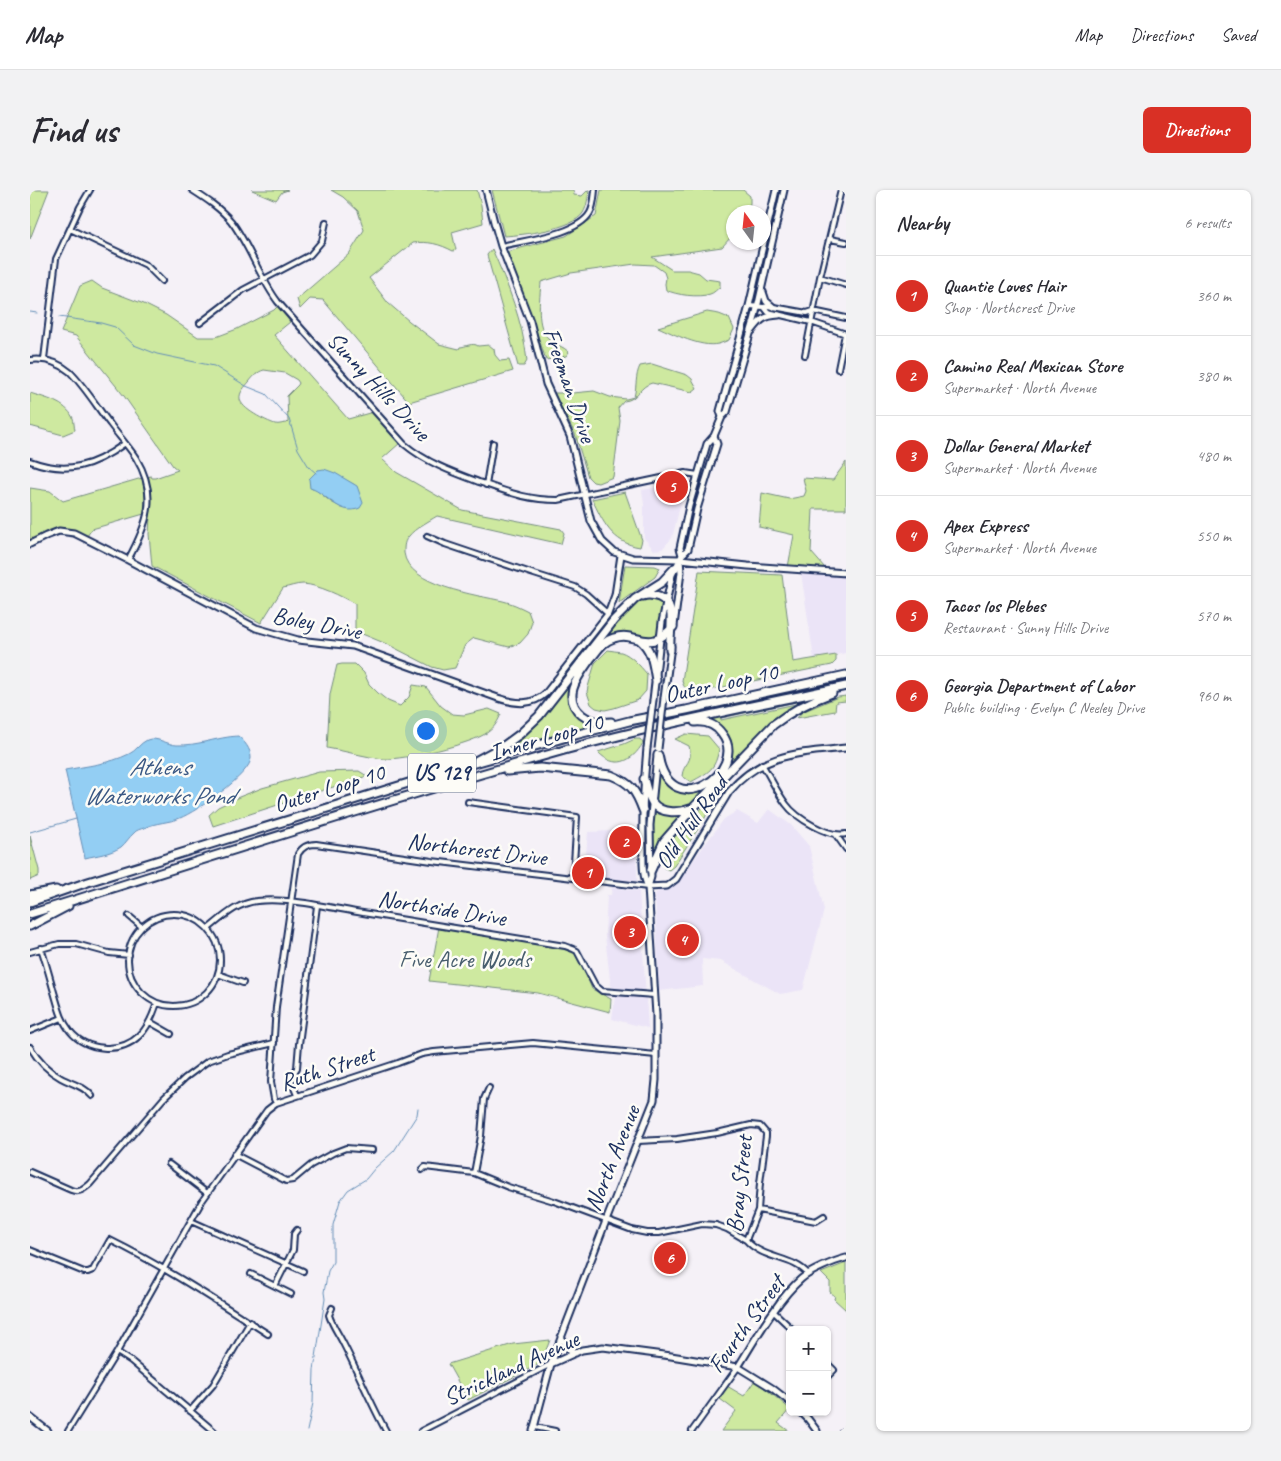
<!DOCTYPE html>
<meta charset="utf-8">
<style>
:root{--surface:#fff;--page:#f2f2f3;--text:#2b2b33;--muted:#7c7c81;--line:#e1e1e2;--accent:#d93025}
body{margin:0;font-family:Caveat,sans-serif;background:var(--page);color:var(--text)}
.controls{position:absolute;right:15px;bottom:15px;display:grid;overflow:hidden;border-radius:8px;box-shadow:0 1px 4px #0004}
.controls button{width:45px;height:45px;display:grid;place-items:center;padding:0;border:0;border-bottom:1px solid var(--line);background:var(--surface);color:var(--text);font:25px sans-serif}
.compass{position:absolute;left:696px;top:15px;width:45px;height:45px;border-radius:50%;background:var(--surface);box-shadow:0 1px 4px #0004;rotate:345deg}
.you{position:absolute;left:395px;top:540px;width:18px;height:18px;margin:-12px;border:4px solid #fff;border-radius:50%;background:#1a73e8;box-shadow:0 0 0 8px #1a73e833}
.badge{display:grid;place-items:center;width:32px;height:32px;border-radius:50%;background:var(--accent);color:#fff;font-size:16px;font-weight:700}
.pin{position:absolute;translate:-50% -50%;border:2px solid #fff;box-shadow:0 1px 5px #0006}
.list{margin:0;padding:0;list-style:none}
h2{display:flex;justify-content:space-between;align-items:center;height:65px;margin:0;padding:0 20px;font-size:21px}
h2 small{font-size:16px;font-weight:400;color:var(--muted)}
.list li{display:grid;grid-template-columns:32px 1fr auto;gap:15px;align-items:center;box-sizing:border-box;height:80px;padding:0 20px;border-top:1px solid var(--line)}
.list b{display:block;font-size:19px;white-space:nowrap}
.list p{margin:0;font-size:16px;white-space:nowrap;color:var(--muted)}
.list em{font-size:16px;font-style:normal;color:var(--muted)}
.map{position:relative;flex:none;width:816px;height:1241px;overflow:hidden;border-radius:8px}
header{display:flex;align-items:center;gap:30px;box-sizing:border-box;height:70px;padding:0 25px;background:var(--surface);border-bottom:1px solid var(--line)}
header strong{font-size:24px}
nav{display:flex;gap:28px;margin-inline-start:auto;font-size:18px}
.intro{display:flex;align-items:center;justify-content:space-between;box-sizing:border-box;height:120px;padding:0 30px}
h1{margin:0;font-size:35px}
.button{padding:12px 22px;border-radius:8px;background:var(--accent);color:#fff;font-size:18px;font-weight:700}
main{display:flex;gap:30px;padding:0 30px}
aside{flex:1;background:var(--surface);border-radius:8px;box-shadow:0 1px 4px #0004}
.map>svg:first-child{display:block}
.built{fill:#ebe4f7}
.green{fill:#cee9a0;stroke:#748c7f;fill-rule:evenodd}
.water{fill:#93cef3;stroke:#638eb7}
.lines{fill:none;stroke-linecap:round;stroke-linejoin:round}
.stream{stroke:#638eb7;stroke-width:1}
.street-casing{stroke:#1b2f5e;stroke-width:8}
.secondary-casing{stroke:#1b2f5e;stroke-width:9}
.highway-casing{stroke:#1b2f5e;stroke-width:11}
.street{stroke:#fdfcf7;stroke-width:4}
.secondary{stroke:#fdfcf7;stroke-width:5}
.highway{stroke:#fdfcf7;stroke-width:7}
.rail{stroke:#1b2f5e;stroke-width:1;stroke-dasharray:8 4;stroke-linecap:butt}
.secondary-bridge-casing{stroke:#1b2f5e;stroke-width:9;stroke-linecap:butt}
.secondary-bridge{stroke:#fdfcf7;stroke-width:5}
.labels{text-anchor:middle;dominant-baseline:central;stroke-width:5;stroke-linejoin:round;paint-order:stroke}
.shield{fill:#fdfcf7;stroke:#5f6c8c;stroke-width:1}
.shield-label{font-size:22px;font-weight:bold;fill:#1b2f5e}
.street-label{font-size:24px;fill:#1b2f5e;stroke:#fdfcf7}
.park-label{font-size:24px;fill:#485e6e;stroke:#fdfcf7}
.water-label{font-size:25px;font-style:italic;fill:#395783;stroke:#fdfcf7}
</style>
<header>
<strong>Map</strong>
<nav><a>Map</a><a>Directions</a><a>Saved</a></nav>
</header>
<div class="intro"><h1>Find us</h1><a class="button">Directions</a></div>
<main>
<div class="map">
<svg width="816" height="1241" viewBox="0 0 816 1241">
<rect width="100%" height="100%" fill="#f5f1f7"/>
<filter id="ink" filterUnits="userSpaceOnUse"><feTurbulence type="fractalNoise" baseFrequency=".02" numOctaves="2"/><feDisplacementMap in="SourceGraphic" scale="10" xChannelSelector="R" yChannelSelector="G"/><feConvolveMatrix kernelMatrix="1 2 1 2 8 2 1 2 1" color-interpolation-filters="sRGB"/></filter>
<g filter="url(#ink)">
<path class="built" d="M650,293L652,308L642,348L632,359L624,360L614,348V314L612,300Z
M771,383L816,386V463L784,469Z
M739,619L761,635L779,656L794,720L773,800L750,804L691,771L672,769L673,796L629,801L625,704L630,700L640,699L648,691L694,629L707,621L728,633Z
M606,640L607,691L554,687L558,642Z
M582,697L609,701L618,838L582,829L586,799L581,798L575,746L577,705H581Z"/>
<path class="green" d="M0,0H19L0,49Z
M222,0H258L252,2L246,10Z
M301,0H447L451,15L453,33L422,42L426,60L423,61C410,54 398,51 383,53L339,88L358,113L379,131L409,154L429,159L430,157C435,157 443,152 448,156L459,155L464,159L465,165L470,171L479,170L483,181L379,212L293,110L280,109L270,119L267,109L319,64L334,40L328,21L313,7Z
M462,0H543L544,5L552,6L558,0H559C558,7 557,17 553,23C543,39 493,45 474,46Z
M571,0H713L720,6V13L718,22H704L703,46L701,47L692,57L622,67L642,80H658L669,83L676,89L690,91V97C687,99 684,103 680,104C669,108 646,105 636,100L635,94L636,88L634,82L624,75L605,74L541,83L511,92C510,109 505,137 519,149C525,155 533,156 539,162L536,166L516,170L497,114L476,62L536,46L566,26Z
M462,59C478,95 493,132 497,171L494,176H488L460,76L457,65Z
M62,91L72,98L114,114L136,125L168,147H186L207,139L244,120L248,116L260,132L244,145L318,229L343,222L370,253L352,269L366,282L432,320L531,339L534,343L531,354L407,326C399,331 384,339 379,346C374,351 374,356 374,363C378,396 447,405 473,411C482,413 490,417 498,421L502,432L498,444L490,453L479,457L444,448L435,455L425,478L413,480L402,477L359,455L325,441V414C311,406 289,395 273,394C266,394 259,397 253,398L231,433L122,376L119,344L121,307L117,287L121,286L122,288H125L148,280L143,276L94,206L46,146L31,142L50,96ZM234,180L255,183L267,190L269,193L268,195L257,206L258,232L257,233C253,233 249,235 245,234C236,231 211,219 210,209C209,202 215,197 219,192C224,186 227,182 234,180ZM288,280L310,287L325,295L312,318L301,312L285,299H282L283,285Z
M677,122L689,124L699,128L704,139L699,150C696,151 692,153 688,154C671,158 644,144 628,137Z
M622,174L657,185L662,189L667,198L662,202L622,193C609,196 608,210 594,211L588,218L590,231L583,287L568,293L563,292L558,287L545,244L524,203H543L564,201L580,207L596,209L604,207C607,196 605,186 610,176Z
M0,203C15,208 36,212 43,228C44,231 44,237 45,240L33,245L0,236Z
M816,272V319H783L781,362L795,378L758,377L764,345L729,337L732,303L759,309L774,306L776,301L773,288L803,290Z
M112,288L115,306L114,324L62,339L57,346C29,335 27,340 0,352V298L20,301L33,311Z
M595,302L612,350L610,357C582,353 573,332 562,309Z
M595,375L625,376L630,378L625,387L589,413Z
M669,381L752,385L763,472L806,465V471L802,475L669,502C660,502 654,500 652,491Z
M616,406L633,412L628,447L625,449L584,445L547,483L541,511L564,533L563,536L474,562L472,559L484,551L586,431L602,414Z
M578,460C582,461 587,461 591,462C601,465 610,476 617,484L616,501L608,510L584,518L575,520L566,518L561,514L557,502L558,497L565,473Z
M312,474H325L334,483L339,494L348,503L358,511L370,516L379,507L383,495L396,497L411,516L422,524L434,525L459,519L471,524C468,531 465,537 458,542C443,554 373,570 354,569C335,567 315,561 297,558L300,504L307,475Z
M816,506V511L806,512L805,521L767,528L772,522L808,507Z
M781,507L782,508L761,519L658,618L638,620L625,612L629,579C630,583 632,588 635,592C644,603 663,608 674,599C682,593 694,573 700,564L682,532V529ZM766,512V514L691,530V528Z
M656,544L678,546L689,559C685,580 679,582 661,592L652,586C653,573 664,573 659,556L645,549Z
M605,549H610L613,553C602,572 585,580 568,562L594,554Z
M329,581L337,586L183,636L179,625L188,617L209,607L232,598L289,582Z
M678,615L680,617L675,628L644,676L639,680L634,678L635,665L640,652L673,617Z
M624,616L655,622L625,664L622,643Z
M0,646L9,680V686L0,690Z
M409,737L538,759L547,764L562,799L581,809L580,822L508,803L399,791Z
M816,1073V1120L804,1109L805,1106L800,1102V1092L791,1083Z
M520,1150L511,1173L438,1210L418,1174L483,1154Z
M725,1190L760,1219L748,1233L759,1241H691L706,1221L690,1209L697,1196L714,1206Z"/>
<path class="water" d="M294,279L305,283L327,296L333,313L330,318C310,327 297,303 280,298L279,289L288,280Z
M208,546C214,551 221,559 221,568C221,584 166,622 150,628C139,633 126,632 114,638C111,639 106,640 104,643C99,647 96,653 91,657C80,664 67,665 55,668L35,580C56,576 79,574 99,564C106,561 110,553 117,550C126,546 138,555 147,555C168,556 187,547 208,546Z"/>
<g class="lines">
<path class="stream" d="M0,122L7,123
M29,127L71,133L85,137L104,155L127,164L184,176L216,196L236,204L259,229L268,259L279,277L286,283
M0,642L46,629
M277,1241L283,1213L284,1180L295,1109L294,1102L298,1081L303,1072V1035L310,1011L318,1000L336,989L345,978L364,961L387,925L388,918"/>
<g class="street-casing">
<path id="street" d="M162,0C176,9 190,18 201,31C220,56 229,87 248,112L374,254C397,273 422,282 449,292C478,302 497,310 528,310L655,283L668,285
M40,39L116,75L132,91
M800,49L816,52
M471,56C495,50 547,45 560,23C564,16 564,8 565,0
M790,87L816,95
M719,116L734,117L738,116L777,123L783,121L816,128
M734,117L738,122L781,132L816,144
M170,133L213,100L280,65L292,51L296,32
M775,165L790,87L811,0
M14,169L26,69L50,17L60,0
M0,170C16,168 28,172 40,182C55,197 67,217 80,234C88,245 98,256 106,268C129,306 117,335 98,370
M808,179L815,144
M0,271C37,285 64,276 94,254
M456,295L463,253
M397,346L415,354L501,383L545,397L556,404L578,424
M732,574C740,587 747,602 756,614C766,628 799,648 816,644
M438,612L547,627L543,688
M806,645L816,659
M98 770a46 46 0 1 1 92 0a46 46 0 1 1-92 0Z
M99,726L112,737
M178,739C193,727 207,713 227,711C257,707 302,718 333,723C400,734 468,745 535,756L543,759L547,761L565,795L572,801L624,805
M11,758C16,773 20,788 24,802C28,815 31,830 40,841C56,861 90,864 109,846C118,838 123,825 127,813
M0,762L29,754H46L79,763L99,765
M188,784L213,793
M120,832L141,844
M0,841L32,828
M0,857C7,869 18,881 31,888C42,894 54,896 62,906
M267,905L261,891V887L267,878L269,854L287,716
M246,913L244,909L241,892L246,817L268,664C272,657 278,654 286,654L402,671L618,697
M608,951L647,949L687,943L721,935L730,936L736,943V946L730,993L728,1020L716,1050C733,1070 763,1066 778,1084
M204,964L256,991L263,990L281,975L303,963L316,958L342,960
M139,974L177,1003
M392,980L395,977L444,983L478,997L524,1011L602,1040L617,1043H629L672,1034L686,1035L697,1039L716,1050
M0,982L41,1000C49,1003 53,1000 60,994L133,909L155,888L178,871L198,864L244,853
M444,983L451,946L454,909L459,898
M728,1020L786,1031L794,1026
M161,1031L273,1081
M0,1060L54,1082H58L63,1080L80,1050C135,1077 186,1111 238,1144
M221,1084L261,1104
M245,1096L263,1060L264,1044L267,1040
M302,1118L299,1125C302,1135 308,1143 313,1153C328,1182 340,1212 356,1241
M744,1122L763,1140
M87,1162L101,1171L184,1241
M797,1173L804,1180L797,1187
M160,1221L183,1195L220,1132
M505,1237L525,1241
M38,1241L87,1162L172,1011L237,920L246,913L368,873L392,864L404,862L503,853L626,865
M391,1241L521,1174
M662,1241L708,1177"/>
</g>
<g class="secondary-casing">
<path id="secondary" d="M456,0L464,32L471,56L500,131L516,194L540,246L561,331L572,351L584,362L603,368L650,369L718,376L816,383
M733,102L736,111L743,117
M722,141C731,129 734,126 749,125
M692,227L690,221L719,116L746,0
M0,354L16,346L29,341L44,343L98,370L226,438L268,450L323,456L468,508C486,514 502,516 516,503L578,424L585,405L591,365
M652,365L650,358L659,316L677,254L684,246L692,227L697,222L725,127L754,0
M644,436L651,382L650,370
M634,508L641,456
M623,510L632,432L642,385L652,365L658,359L667,319L687,254L684,246
M618,697L637,696L646,689L699,602C731,563 770,563 816,558
M618,697L621,687L620,635L627,566
M531,1147L539,1159L546,1163
M521,1174L552,1160L573,1157L641,1166L708,1177L742,1198L760,1212
M708,1177C725,1150 747,1110 771,1089C780,1081 804,1071 816,1068
M771,1222L778,1229L787,1241
M0,1227L18,1241
M503,1241L521,1174L576,1031L624,910L626,890V825L618,697C612,685 613,672 613,659C612,625 614,592 617,558"/>
</g>
<g class="highway-casing">
<path id="highway" d="M613,406C619,404 623,405 629,407C649,416 638,442 640,460
M610,450C623,461 623,475 626,490
M581,532C571,533 561,532 552,525C530,507 549,485 561,468C568,460 573,451 584,448C601,442 610,454 625,450C632,448 638,442 643,437
M628,565C640,637 720,580 692,544C686,535 676,531 665,532
M447,570L475,555L490,544L509,526L584,430L605,409L632,392L645,378
M477,581L510,578L581,585C601,593 606,601 613,620
M614,589C616,597 618,606 622,612C631,625 651,623 663,618L743,535C761,521 780,511 802,503
M621,680L634,651L662,619
M0,705L26,700
M0,712L58,692L427,578L537,547L599,531L656,520L816,485
M0,724C179,668 357,610 538,559C629,534 723,516 816,496
M0,736L38,716"/>
</g>
<use href="#street" class="street"/>
<use href="#secondary" class="secondary"/>
<use href="#highway" class="highway"/>
<path class="rail" d="M808,1241L816,1237"/>
<g class="secondary-bridge-casing">
<path id="secondary-bridge" d="M617,558L623,510
M628,559L634,508"/>
</g>
<use href="#secondary-bridge" class="secondary-bridge"/>
</g>
</g>
<g class="labels">
<rect class="shield" x="378" y="563.5" width="68" height="39" rx="4"/>
<g class="shield-label">
<text x="412" y="583">US 129</text>
</g>
<g class="street-label">
<text transform="translate(540 195) rotate(71)">Freeman Drive</text>
<text transform="translate(349 196) rotate(47)">Sunny Hills Drive</text>
<text transform="translate(287 433) rotate(11)">Boley Drive</text>
<text transform="translate(691 493) rotate(-12)">Outer Loop 10</text>
<text transform="translate(516 547) rotate(-16)">Inner Loop 10</text>
<text transform="translate(299 598) rotate(-17)">Outer Loop 10</text>
<text transform="translate(661 632) rotate(-55)">Old Hull Road</text>
<text transform="translate(447 659) rotate(7)">Northcrest Drive</text>
<text transform="translate(412 718) rotate(9)">Northside Drive</text>
<text transform="translate(297 878) rotate(-18)">Ruth Street</text>
<text transform="translate(582 968) rotate(-68)">North Avenue</text>
<text transform="translate(709 994) rotate(-84)">Bray Street</text>
<text transform="translate(716 1134) rotate(-54)">Fourth Street</text>
<text transform="translate(481 1178) rotate(-25)">Strickland Avenue</text>
</g>
<g class="park-label">
<text x="435" y="769">Five Acre Woods</text>
</g>
<g class="water-label">
<text x="129" y="577">Athens<tspan x="129" dy="29">Waterworks Pond</tspan></text>
</g>
</g>
</svg>
<div class="controls">
<button>+</button>
<button>−</button>
</div>
<svg class="compass" viewBox="-18 -18 36 36"><path d="M0-13l5 13h-10z" fill="#e53935"/><path d="M0 13l5-13h-10z" fill="#7c7c81"/></svg>
<div class="you"></div>
<div class="pin badge" style="left:558px;top:683px">1</div>
<div class="pin badge" style="left:595px;top:652px">2</div>
<div class="pin badge" style="left:600px;top:742px">3</div>
<div class="pin badge" style="left:653px;top:750px">4</div>
<div class="pin badge" style="left:642px;top:297px">5</div>
<div class="pin badge" style="left:640px;top:1068px">6</div>
</div>
<aside>
<h2>Nearby<small>6 results</small></h2>
<ul class="list">
<li><span class="badge">1</span><div><b>Quantie Loves Hair</b><p>Shop · Northcrest Drive</p></div><em>360 m</em></li>
<li><span class="badge">2</span><div><b>Camino Real Mexican Store</b><p>Supermarket · North Avenue</p></div><em>380 m</em></li>
<li><span class="badge">3</span><div><b>Dollar General Market</b><p>Supermarket · North Avenue</p></div><em>480 m</em></li>
<li><span class="badge">4</span><div><b>Apex Express</b><p>Supermarket · North Avenue</p></div><em>550 m</em></li>
<li><span class="badge">5</span><div><b>Tacos los Plebes</b><p>Restaurant · Sunny Hills Drive</p></div><em>570 m</em></li>
<li><span class="badge">6</span><div><b>Georgia Department of Labor</b><p>Public building · Evelyn C Neeley Drive</p></div><em>960 m</em></li>
</ul>
</aside>
</main>
